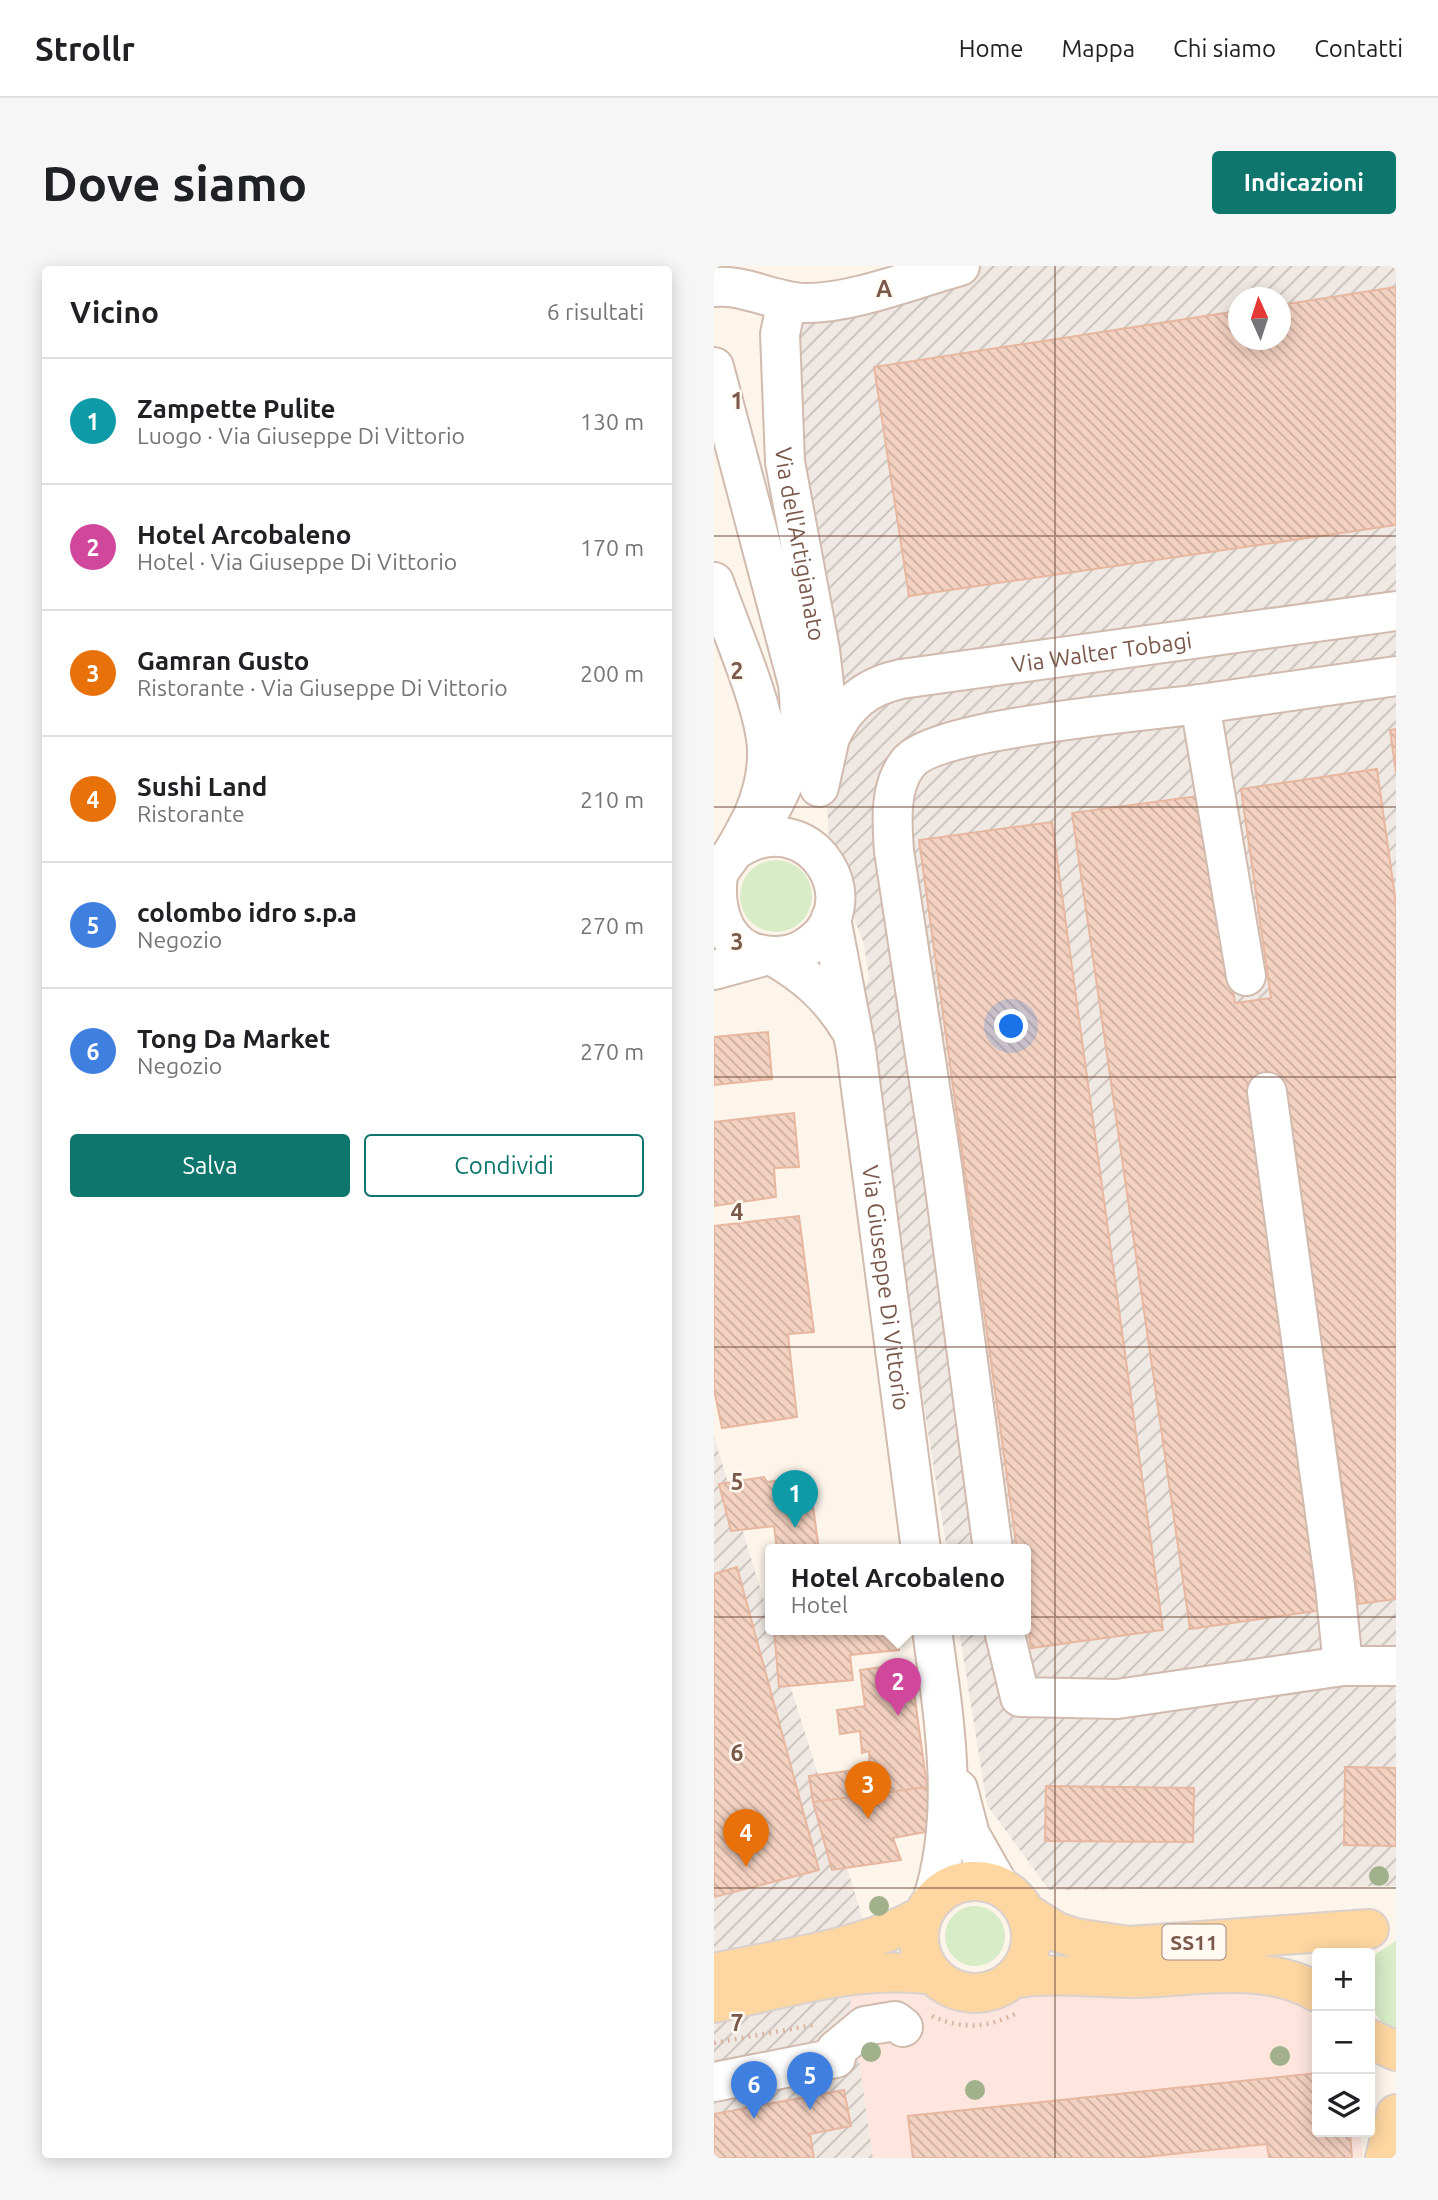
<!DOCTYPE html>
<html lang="it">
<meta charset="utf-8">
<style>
:root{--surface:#fff;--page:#f6f6f6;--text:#202124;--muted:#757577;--line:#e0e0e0;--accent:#0f766e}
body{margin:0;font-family:Ubuntu,sans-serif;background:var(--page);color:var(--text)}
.controls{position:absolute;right:21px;bottom:21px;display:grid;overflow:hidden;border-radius:7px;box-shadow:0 4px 18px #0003}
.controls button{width:63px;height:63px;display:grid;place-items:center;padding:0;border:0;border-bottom:2px solid var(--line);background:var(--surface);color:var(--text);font:35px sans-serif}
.compass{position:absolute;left:514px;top:21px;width:63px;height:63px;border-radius:50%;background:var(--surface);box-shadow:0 4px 18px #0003;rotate:357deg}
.you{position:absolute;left:298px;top:761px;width:24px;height:24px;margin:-18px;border:5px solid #fff;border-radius:50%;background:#1a73e8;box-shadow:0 0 0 10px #1a73e833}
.badge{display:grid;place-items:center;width:46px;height:46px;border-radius:50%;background:var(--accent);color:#fff;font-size:23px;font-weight:700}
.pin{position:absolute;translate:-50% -58px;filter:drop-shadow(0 2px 4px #0008)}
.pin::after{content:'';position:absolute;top:37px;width:24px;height:21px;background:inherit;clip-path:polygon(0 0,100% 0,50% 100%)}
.popup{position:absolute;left:51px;top:1278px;width:266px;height:91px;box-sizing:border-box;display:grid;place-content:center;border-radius:7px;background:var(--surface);filter:drop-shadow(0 2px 5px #0005);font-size:23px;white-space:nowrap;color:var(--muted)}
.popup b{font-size:26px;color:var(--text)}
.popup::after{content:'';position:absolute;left:50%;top:100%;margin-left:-14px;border:14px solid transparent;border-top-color:var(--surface)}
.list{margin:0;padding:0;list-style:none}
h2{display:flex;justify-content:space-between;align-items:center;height:91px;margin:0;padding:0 28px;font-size:30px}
h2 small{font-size:23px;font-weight:400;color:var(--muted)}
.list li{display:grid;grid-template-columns:46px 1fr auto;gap:21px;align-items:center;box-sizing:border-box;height:126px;padding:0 28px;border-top:2px solid var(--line)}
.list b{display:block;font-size:26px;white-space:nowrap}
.list p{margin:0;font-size:23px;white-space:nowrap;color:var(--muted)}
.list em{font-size:23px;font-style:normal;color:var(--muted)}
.actions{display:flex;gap:14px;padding:21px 28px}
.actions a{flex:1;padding:16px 0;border:2px solid var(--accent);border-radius:7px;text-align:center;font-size:24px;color:var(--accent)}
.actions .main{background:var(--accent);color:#fff}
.icon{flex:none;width:38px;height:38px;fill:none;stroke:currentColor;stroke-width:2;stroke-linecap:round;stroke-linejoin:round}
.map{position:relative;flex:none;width:682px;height:1892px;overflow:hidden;border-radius:7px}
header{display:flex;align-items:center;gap:42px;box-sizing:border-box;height:98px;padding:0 35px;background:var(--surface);border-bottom:2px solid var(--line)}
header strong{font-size:33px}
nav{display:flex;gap:38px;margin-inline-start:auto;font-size:24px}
.intro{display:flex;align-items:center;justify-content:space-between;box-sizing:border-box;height:168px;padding:0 42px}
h1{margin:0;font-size:49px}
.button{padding:18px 32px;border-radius:7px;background:var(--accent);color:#fff;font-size:24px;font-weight:700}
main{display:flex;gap:42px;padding:0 42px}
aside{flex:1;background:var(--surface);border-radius:7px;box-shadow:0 4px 18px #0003}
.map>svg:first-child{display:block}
.commercial{fill:#fee6de}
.industrial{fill:url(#industrial-furrows);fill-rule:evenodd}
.green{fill:#d8ecc7}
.building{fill:url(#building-back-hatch);stroke:#e7b7a0;stroke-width:2}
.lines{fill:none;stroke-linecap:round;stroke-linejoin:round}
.minor-casing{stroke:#d1bbae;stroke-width:42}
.major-casing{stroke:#dad1cd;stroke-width:42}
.path{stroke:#dab5a3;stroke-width:4.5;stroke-dasharray:2 5;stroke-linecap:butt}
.minor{stroke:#fff;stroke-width:38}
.major{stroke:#fdd6a1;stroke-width:38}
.tree{fill:#a0b18c}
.grid{fill:none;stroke:#7a594b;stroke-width:2;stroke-opacity:0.55}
.labels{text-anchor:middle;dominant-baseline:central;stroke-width:5;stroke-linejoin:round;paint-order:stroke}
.shield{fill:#fff9f1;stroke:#a2897d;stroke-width:2}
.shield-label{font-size:21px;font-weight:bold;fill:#7a594b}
.street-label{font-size:23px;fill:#7a594b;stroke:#fff9f1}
.grid-label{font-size:23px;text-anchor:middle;font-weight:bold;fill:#7a594b;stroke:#fff9f1;stroke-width:5;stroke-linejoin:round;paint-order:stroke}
</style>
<header>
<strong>Strollr</strong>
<nav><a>Home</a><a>Mappa</a><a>Chi siamo</a><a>Contatti</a></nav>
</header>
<div class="intro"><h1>Dove siamo</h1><a class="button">Indicazioni</a></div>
<main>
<aside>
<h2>Vicino<small>6 risultati</small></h2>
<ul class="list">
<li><span class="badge" style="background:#0f9aa8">1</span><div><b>Zampette Pulite</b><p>Luogo · Via Giuseppe Di Vittorio</p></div><em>130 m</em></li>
<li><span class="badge" style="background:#d1479c">2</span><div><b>Hotel Arcobaleno</b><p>Hotel · Via Giuseppe Di Vittorio</p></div><em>170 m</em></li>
<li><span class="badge" style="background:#e8710a">3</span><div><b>Gamran Gusto</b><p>Ristorante · Via Giuseppe Di Vittorio</p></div><em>200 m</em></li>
<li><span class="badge" style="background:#e8710a">4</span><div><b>Sushi Land</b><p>Ristorante</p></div><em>210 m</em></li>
<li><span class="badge" style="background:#3f7fe0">5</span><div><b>colombo idro s.p.a</b><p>Negozio</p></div><em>270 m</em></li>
<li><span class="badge" style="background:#3f7fe0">6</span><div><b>Tong Da Market</b><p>Negozio</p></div><em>270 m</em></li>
</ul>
<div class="actions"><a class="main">Salva</a><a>Condividi</a></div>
</aside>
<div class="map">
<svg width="682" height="1892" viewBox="0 0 682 1892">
<defs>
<pattern id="industrial-furrows" width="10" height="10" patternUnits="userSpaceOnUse" patternTransform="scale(1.75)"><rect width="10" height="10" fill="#efe8e3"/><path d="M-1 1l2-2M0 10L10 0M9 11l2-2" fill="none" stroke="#c7bfba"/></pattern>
<pattern id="building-back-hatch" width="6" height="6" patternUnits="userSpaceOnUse" patternTransform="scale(1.75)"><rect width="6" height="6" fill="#f4d2c1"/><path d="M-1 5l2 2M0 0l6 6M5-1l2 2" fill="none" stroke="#cbad9f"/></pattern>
</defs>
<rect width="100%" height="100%" fill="#fdf5ea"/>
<path class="commercial" d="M134,1719L213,1727L252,1738L276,1735L313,1724L537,1720L603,1743V1866H646L649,1892H159Z"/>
<path class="industrial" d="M192,0H682V1620L335,1624L273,1539L245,1364H312V1284H233L152,778L147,733L155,712L150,678L116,590L107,432L58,72ZM524,32H566V74H524Z
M0,1171L56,1354V1364H59L151,1660L0,1689Z
M134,1719L159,1892H0V1744Z"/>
<path class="green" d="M26 630a36 36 0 1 1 72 0a36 36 0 1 1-72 0Z
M231 1670a30 30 0 1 1 60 0a30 30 0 1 1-60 0Z
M682,1675V1763L667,1755L656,1741V1697L663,1687Z"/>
<path class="building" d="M682,21V259L195,330L160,101L524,45V74H566V39Z
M682,463V507L676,464Z
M663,503L682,638V1333L645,1338L569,812L533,817L609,1344L476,1363L358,547L491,529L521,737L557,732L527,523Z
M338,556L449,1364L317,1382L312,1344V1284H303L205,574Z
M54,766L58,813L0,819V771Z
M80,847L85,901L60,902L62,931L0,940V856Z
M85,950L100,1066L74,1068L83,1151L8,1162L0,1123V960Z
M95,1210L105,1284H63L60,1260L17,1265L5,1218L50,1211L53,1216Z
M23,1301L105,1604L0,1631V1308Z
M60,1364H183L185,1384L136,1389L139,1414L65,1421Z
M196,1397L213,1521L99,1536L95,1510L156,1502L155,1485L148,1487L146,1465L126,1468L123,1444L151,1440L146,1404Z
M631,1501L682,1502V1580L630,1579Z
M332,1520L480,1522L479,1576L331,1575Z
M213,1521L222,1564L179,1572L187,1594L118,1604L99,1536Z
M603,1807V1866H636L638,1892H555L553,1878L421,1892H199L194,1850Z
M130,1824L137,1860L96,1868L100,1892H0V1848Z"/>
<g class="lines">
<g class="minor-casing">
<g id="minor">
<path d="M0,21C31,18 59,36 90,37C138,38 199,13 246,0"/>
<path id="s1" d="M73,35L66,68L71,196L106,384L116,471L105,521"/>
<path d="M0,101L84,418C90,465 80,500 58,541"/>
<path d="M0,316C15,360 51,439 53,483C54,506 48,529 39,550C33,561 28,572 21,583C16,592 8,599 4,609C0,638 7,672 35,685C52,692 75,692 91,682C162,640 96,532 20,585"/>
<path id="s2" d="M116,471C132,438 151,421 187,413L682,345"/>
<path id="s3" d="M117,652L142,784L207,1284"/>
<path d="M59,690C92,709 116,730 136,763"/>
<path d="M0,704L51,690"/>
<path d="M532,710L486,438L682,410"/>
<path d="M279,1284L228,900L180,585C178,556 175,521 194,497C222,462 434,445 486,438"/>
<path d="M218,1364C230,1451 246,1547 219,1632"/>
<path d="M290,1364L306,1431L403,1433L629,1400L621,1320L553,826"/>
<path d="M629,1400H682"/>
<path d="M244,1523L256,1569L285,1620"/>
<path d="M0,1816L122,1792V1784L151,1760L181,1755L189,1761"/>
</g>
</g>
<g class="major-casing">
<path id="major" d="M205 1671a56 56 0 1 1 112 0a56 56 0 1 1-112 0Z
M312,1647L343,1666L361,1672L415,1680L655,1663
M0,1707C68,1692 147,1684 208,1650
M298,1713C340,1706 380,1712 422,1712C481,1711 550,1695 603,1726
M0,1737C72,1722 145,1699 220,1709
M656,1773L682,1785
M671,1892L682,1848"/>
</g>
<path class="path" d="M218,1750C249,1764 274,1762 303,1747
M0,1777L99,1759"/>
<use href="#minor" class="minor"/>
<use href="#major" class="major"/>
</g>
<g class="tree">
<circle cx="665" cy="1610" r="10"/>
<circle cx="165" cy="1640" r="10"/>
<circle cx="157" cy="1786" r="10"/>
<circle cx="566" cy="1790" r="10"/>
<circle cx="261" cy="1824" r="10"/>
</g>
<path class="grid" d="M341,0V1892M0,270H682M0,541H682M0,811H682M0,1081H682M0,1351H682M0,1622H682"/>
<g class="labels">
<rect class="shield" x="448.5" y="1658.5" width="63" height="35" rx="5"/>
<g class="shield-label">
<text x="480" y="1676">SS11</text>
</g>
<g class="street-label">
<text stroke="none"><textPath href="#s1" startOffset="245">Via dell'Artigianato</textPath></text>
<text stroke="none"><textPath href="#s2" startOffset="298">Via Walter Tobagi</textPath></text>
<text stroke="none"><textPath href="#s3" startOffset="374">Via Giuseppe Di Vittorio</textPath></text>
</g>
</g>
<g class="grid-label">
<text x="170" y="31">A</text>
<text x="23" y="143">1</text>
<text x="23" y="413">2</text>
<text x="23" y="684">3</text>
<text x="23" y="954">4</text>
<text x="23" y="1224">5</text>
<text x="23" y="1495">6</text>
<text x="23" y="1765">7</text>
</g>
</svg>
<div class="controls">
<button>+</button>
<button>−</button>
<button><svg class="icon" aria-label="layers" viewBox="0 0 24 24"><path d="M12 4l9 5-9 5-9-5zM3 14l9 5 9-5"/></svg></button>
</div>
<svg class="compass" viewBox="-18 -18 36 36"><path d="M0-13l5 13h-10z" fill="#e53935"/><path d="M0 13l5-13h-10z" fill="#757577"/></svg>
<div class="you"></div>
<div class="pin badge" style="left:81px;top:1262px;background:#0f9aa8">1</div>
<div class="pin badge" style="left:184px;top:1450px;background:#d1479c">2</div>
<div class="popup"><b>Hotel Arcobaleno</b>Hotel</div>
<div class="pin badge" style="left:154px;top:1553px;background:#e8710a">3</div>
<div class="pin badge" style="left:32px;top:1601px;background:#e8710a">4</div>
<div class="pin badge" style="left:96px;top:1844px;background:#3f7fe0">5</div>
<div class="pin badge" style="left:40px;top:1853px;background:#3f7fe0">6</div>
</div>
</main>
